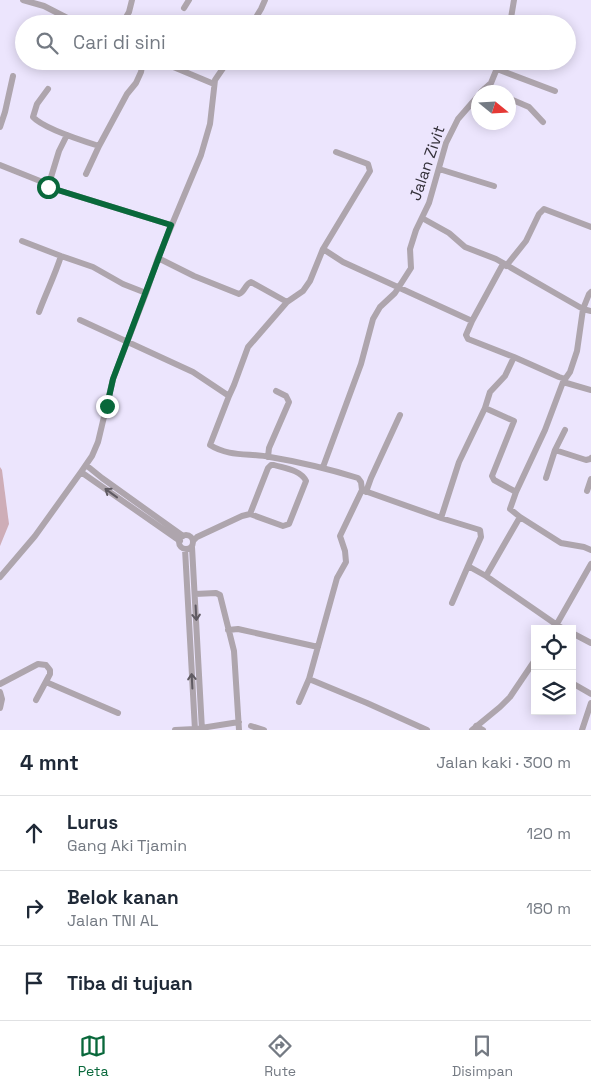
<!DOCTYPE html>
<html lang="id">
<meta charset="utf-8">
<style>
:root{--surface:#fff;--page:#f2f2f3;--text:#1f2937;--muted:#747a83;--line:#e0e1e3;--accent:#09683b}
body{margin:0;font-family:"Space Grotesk",sans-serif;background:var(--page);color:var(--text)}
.controls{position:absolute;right:15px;bottom:15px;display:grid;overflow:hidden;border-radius:0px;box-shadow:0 2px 12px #0003}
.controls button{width:45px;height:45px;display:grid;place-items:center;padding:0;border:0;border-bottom:1px solid var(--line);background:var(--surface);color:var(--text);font:25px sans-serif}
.compass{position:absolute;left:471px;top:85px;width:45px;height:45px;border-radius:50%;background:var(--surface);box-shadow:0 2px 12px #0003;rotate:108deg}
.stop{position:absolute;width:15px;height:15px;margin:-11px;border:4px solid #09683b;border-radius:50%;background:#fff}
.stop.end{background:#09683b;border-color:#fff;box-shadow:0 1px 5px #0008}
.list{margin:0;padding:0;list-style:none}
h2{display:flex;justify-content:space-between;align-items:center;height:65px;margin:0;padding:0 20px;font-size:21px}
h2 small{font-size:16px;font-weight:400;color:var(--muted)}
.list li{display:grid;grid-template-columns:32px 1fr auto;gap:15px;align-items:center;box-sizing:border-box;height:75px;padding:0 20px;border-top:1px solid var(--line)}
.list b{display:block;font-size:19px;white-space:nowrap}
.list p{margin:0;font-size:16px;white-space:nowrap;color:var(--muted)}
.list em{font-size:16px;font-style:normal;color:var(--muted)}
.icon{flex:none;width:28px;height:28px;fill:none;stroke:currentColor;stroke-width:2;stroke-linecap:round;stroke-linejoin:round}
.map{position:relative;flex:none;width:591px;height:730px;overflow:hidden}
.search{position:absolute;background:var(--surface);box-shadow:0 2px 12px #0003;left:15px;right:15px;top:15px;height:55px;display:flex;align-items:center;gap:12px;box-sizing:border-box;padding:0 18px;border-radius:28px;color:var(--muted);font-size:19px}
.sheet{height:290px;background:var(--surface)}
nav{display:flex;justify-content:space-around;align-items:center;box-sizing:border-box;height:70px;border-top:1px solid var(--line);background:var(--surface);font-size:14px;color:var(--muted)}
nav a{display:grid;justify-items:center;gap:2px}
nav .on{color:var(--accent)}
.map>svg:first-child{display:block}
.green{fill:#ceadb7}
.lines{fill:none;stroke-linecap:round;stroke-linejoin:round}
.street{stroke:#aea5ad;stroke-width:6}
.oneway{stroke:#5f5a62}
.route{stroke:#09683b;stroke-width:6}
.labels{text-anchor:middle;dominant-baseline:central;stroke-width:5;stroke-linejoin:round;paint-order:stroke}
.street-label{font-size:16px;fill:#34313a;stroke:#ece5fd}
</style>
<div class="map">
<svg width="591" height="730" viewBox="0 0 591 730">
<rect width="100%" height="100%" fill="#ece5fd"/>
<path class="green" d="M0,467L2,470L9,524L0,546Z"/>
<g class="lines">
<path class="street" d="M23,0L44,6L79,24
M184,8L189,0
M122,24L129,12L132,0
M252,24L261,9L265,0
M510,24L514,0
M159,61L214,84
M497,69L555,91
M48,89L37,104L33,117C43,128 83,141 99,146
M484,89L493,92
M481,92L491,83L500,61
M508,98L529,107L543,122
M0,127L5,112L13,76
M0,165L40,181L48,187L171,225
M439,169L494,186
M86,174L99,146L127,94L136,83L141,72L143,61
M48,187L59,151L67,135
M422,218L449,233L465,247L496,259L555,293L583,309L591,311
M22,241L61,256L93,267L123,284L146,293
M323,249L343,262L472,321
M158,258L194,276L239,294C245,292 245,284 251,282L287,302
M503,264L472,321L466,335L468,339L514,357L559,377L565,379
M506,266L526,241L539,214L544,209L591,227
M591,292L589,294L583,309L577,351L570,372L563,382L545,430L516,492L510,509L520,517L561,543L584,547L591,550
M39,312C46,293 55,275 61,256
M80,320L193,372L229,396
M563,382L591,390
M485,408L490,392L505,376L514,357
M555,450L565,430
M268,457L269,448L289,402L286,396L276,391
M86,465L102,478L183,536
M323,467L361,364L373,319L380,307L395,293L411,268L410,249L416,230L429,203L446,143L458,119L478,96
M81,472L180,541
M546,478L555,450L586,460L590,459L591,458
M362,490L441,518L480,530L481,537L468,566L486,576L557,625L564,629
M587,491L591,479
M366,492L371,478L400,415
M441,518L459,462L485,408L514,421L492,476L494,480L516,492
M179 542a7 7 0 1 1 14 0a7 7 0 1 1-14 0Z
M193,541L197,537L242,516L250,514L283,526L289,524L306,481C301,470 284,468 274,465H271L268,468L250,514
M192,547L202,730
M185,549L195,730
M486,576L520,517
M0,577L35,536L81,472L92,456L98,442L113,379L146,293L158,258L201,155L210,124L215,80L228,61
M195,594L216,593L220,595L234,651L239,730
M452,603L468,566
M554,629L591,564
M228,630L238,629L318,647
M572,633L591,643
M309,679L367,703L427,730
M46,682L118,713
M572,683L591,694
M0,684L38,664L46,665L50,670V674L36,700
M0,692L2,699L0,708
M299,702L309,679L337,578L346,562L345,551L340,536L362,490L361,482L358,478C329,469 300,462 270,457C249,453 229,457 210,445L229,396L234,385L248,347L287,302L303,291L310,281L323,249L370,171L368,164L336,152
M251,726L264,730
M476,726L483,730
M175,730L195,729L239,722
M472,730L500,707L510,697L535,660
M582,730L591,703"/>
</g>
<defs><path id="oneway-shaft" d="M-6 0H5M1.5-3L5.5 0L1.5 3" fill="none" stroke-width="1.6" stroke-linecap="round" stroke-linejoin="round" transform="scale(1.25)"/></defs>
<g class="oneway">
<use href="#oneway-shaft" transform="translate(111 493) rotate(-144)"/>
<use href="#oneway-shaft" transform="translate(196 613) rotate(87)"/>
<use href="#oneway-shaft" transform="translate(192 681) rotate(-93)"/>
</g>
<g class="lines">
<path class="route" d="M48,187L171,225L113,379L107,406"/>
</g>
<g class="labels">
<g class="street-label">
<text transform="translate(427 163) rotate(-71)">Jalan Zivit</text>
</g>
</g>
</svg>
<div class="controls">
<button><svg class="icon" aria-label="locate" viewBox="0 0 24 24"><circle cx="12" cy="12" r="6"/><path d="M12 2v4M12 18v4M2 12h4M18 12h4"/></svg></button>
<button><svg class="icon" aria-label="layers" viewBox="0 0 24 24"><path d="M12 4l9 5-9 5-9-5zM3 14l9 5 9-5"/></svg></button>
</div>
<svg class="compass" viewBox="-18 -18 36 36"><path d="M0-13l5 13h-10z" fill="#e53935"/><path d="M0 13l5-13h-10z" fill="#747a83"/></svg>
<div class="stop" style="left:48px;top:187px"></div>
<div class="stop end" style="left:107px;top:406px"></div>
<div class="search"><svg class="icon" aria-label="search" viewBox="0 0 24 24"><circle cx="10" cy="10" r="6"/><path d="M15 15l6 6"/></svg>Cari di sini</div>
</div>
<section class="sheet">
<h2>4 mnt<small>Jalan kaki · 300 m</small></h2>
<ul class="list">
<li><svg class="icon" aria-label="ahead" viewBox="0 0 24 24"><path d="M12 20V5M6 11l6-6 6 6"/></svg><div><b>Lurus</b><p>Gang Aki Tjamin</p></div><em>120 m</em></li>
<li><svg class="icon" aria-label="right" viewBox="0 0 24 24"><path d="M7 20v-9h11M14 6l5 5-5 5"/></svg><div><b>Belok kanan</b><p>Jalan TNI AL</p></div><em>180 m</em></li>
<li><svg class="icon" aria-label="arrive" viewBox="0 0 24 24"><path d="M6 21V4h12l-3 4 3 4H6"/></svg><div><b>Tiba di tujuan</b></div></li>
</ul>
</section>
<nav>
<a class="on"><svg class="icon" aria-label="map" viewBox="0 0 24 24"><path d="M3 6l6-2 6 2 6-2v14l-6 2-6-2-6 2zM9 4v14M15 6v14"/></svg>Peta</a>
<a><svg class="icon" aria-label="directions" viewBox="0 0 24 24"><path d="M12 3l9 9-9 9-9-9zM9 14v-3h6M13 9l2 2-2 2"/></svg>Rute</a>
<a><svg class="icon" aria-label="saved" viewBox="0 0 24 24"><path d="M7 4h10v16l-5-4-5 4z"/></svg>Disimpan</a>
</nav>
